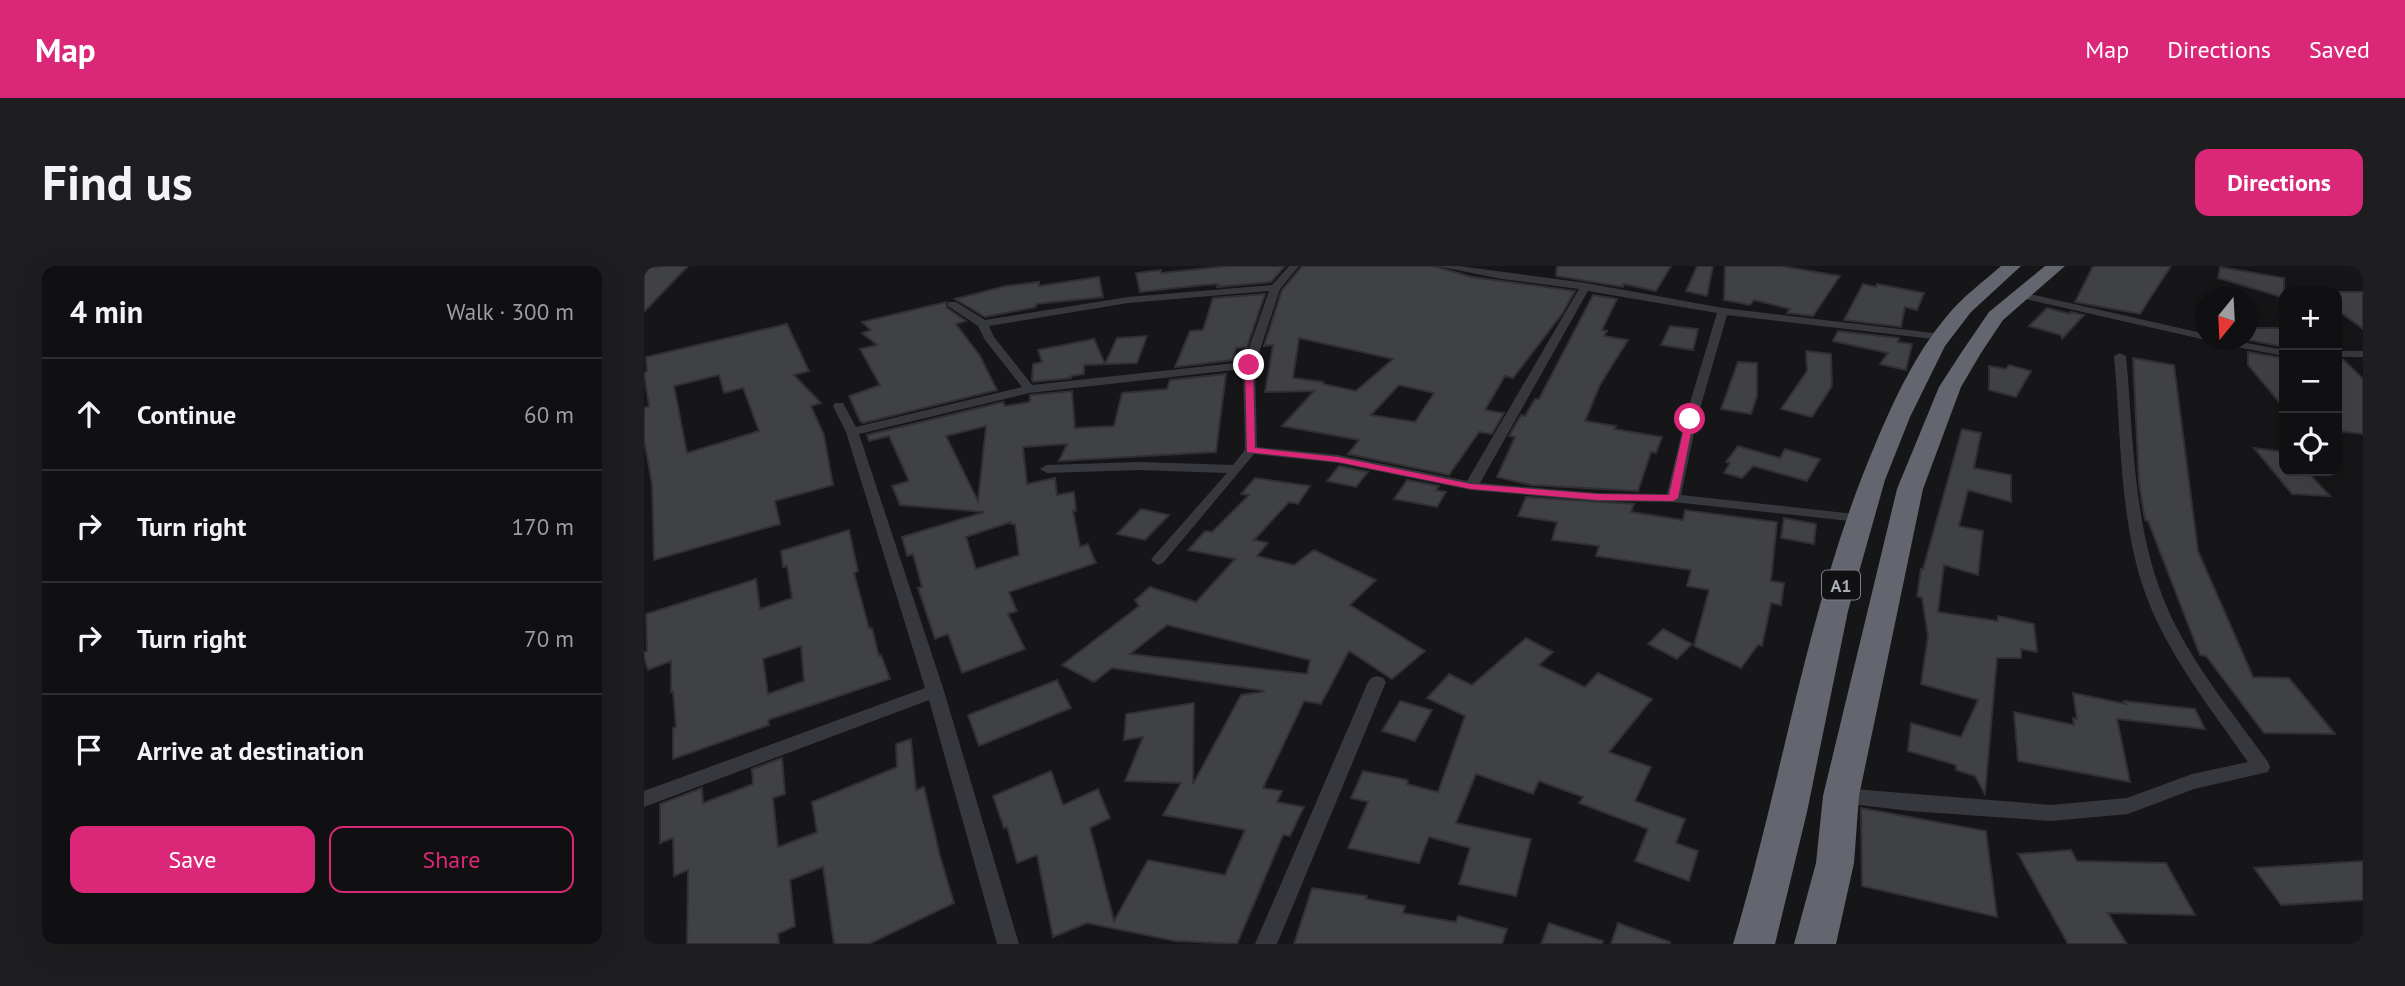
<!DOCTYPE html>
<meta charset="utf-8">
<style>
:root{--surface:#101012;--page:#1e1e20;--text:#f1f3f6;--muted:#9c9d9f;--line:#303032;--accent:#db2777}
body{margin:0;font-family:"PT Sans",sans-serif;background:var(--page);color:var(--text)}
.controls{position:absolute;right:21px;top:21px;display:grid;overflow:hidden;border-radius:14px;box-shadow:0 7px 28px #0002}
.controls button{width:63px;height:63px;display:grid;place-items:center;padding:0;border:0;border-bottom:2px solid var(--line);background:var(--surface);color:var(--text);font:35px sans-serif}
.compass{position:absolute;left:1551px;top:21px;width:63px;height:63px;border-radius:50%;background:var(--surface);box-shadow:0 7px 28px #0002;rotate:198deg}
.stop{position:absolute;width:21px;height:21px;margin:-16px;border:5px solid #db2777;border-radius:50%;background:#fff}
.stop.end{background:#db2777;border-color:#fff;box-shadow:0 2px 7px #0008}
.list{margin:0;padding:0;list-style:none}
h2{display:flex;justify-content:space-between;align-items:center;height:91px;margin:0;padding:0 28px;font-size:30px}
h2 small{font-size:23px;font-weight:400;color:var(--muted)}
.list li{display:grid;grid-template-columns:46px 1fr auto;gap:21px;align-items:center;box-sizing:border-box;height:112px;padding:0 28px;border-top:2px solid var(--line)}
.list b{display:block;font-size:26px;white-space:nowrap}
.list em{font-size:23px;font-style:normal;color:var(--muted)}
.actions{display:flex;gap:14px;padding:21px 28px}
.actions a{flex:1;padding:16px 0;border:2px solid var(--accent);border-radius:14px;text-align:center;font-size:24px;color:var(--accent)}
.actions .main{background:var(--accent);color:#fff}
.icon{flex:none;width:38px;height:38px;fill:none;stroke:currentColor;stroke-width:2;stroke-linecap:round;stroke-linejoin:round}
.map{position:relative;flex:none;width:1719px;height:678px;overflow:hidden;border-radius:14px}
header{display:flex;align-items:center;gap:42px;box-sizing:border-box;height:98px;padding:0 35px;background:var(--accent);color:#fff}
header strong{font-size:33px}
nav{display:flex;gap:38px;margin-inline-start:auto;font-size:24px}
.intro{display:flex;align-items:center;justify-content:space-between;box-sizing:border-box;height:168px;padding:0 42px}
h1{margin:0;font-size:49px}
.button{padding:18px 32px;border-radius:14px;background:var(--accent);color:#fff;font-size:24px;font-weight:700}
main{display:flex;gap:42px;padding:0 42px}
aside{flex:1;background:var(--surface);border-radius:14px;box-shadow:0 7px 28px #0002}
.map>svg:first-child{display:block}
.building{fill:#404145;stroke:#303034;stroke-width:2;fill-rule:evenodd}
.lines{fill:none;stroke-linecap:round;stroke-linejoin:round}
.street{fill:#37383d;fill-rule:evenodd}
.highway{fill:#63666e;fill-rule:evenodd}
.route{fill:#db2777}
.labels{text-anchor:middle;dominant-baseline:central;stroke-width:6;stroke-linejoin:round;paint-order:stroke}
.shield{fill:#111113;stroke:#7b7e86;stroke-width:2}
.shield-label{font-size:18px;font-weight:bold;fill:#a8adb8}
</style>
<header>
<strong>Map</strong>
<nav><a>Map</a><a>Directions</a><a>Saved</a></nav>
</header>
<div class="intro"><h1>Find us</h1><a class="button">Directions</a></div>
<main>
<aside>
<h2>4 min<small>Walk · 300 m</small></h2>
<ul class="list">
<li><svg class="icon" aria-label="ahead" viewBox="0 0 24 24"><path d="M12 20V5M6 11l6-6 6 6"/></svg><div><b>Continue</b></div><em>60 m</em></li>
<li><svg class="icon" aria-label="right" viewBox="0 0 24 24"><path d="M7 20v-9h11M14 6l5 5-5 5"/></svg><div><b>Turn right</b></div><em>170 m</em></li>
<li><svg class="icon" aria-label="right" viewBox="0 0 24 24"><path d="M7 20v-9h11M14 6l5 5-5 5"/></svg><div><b>Turn right</b></div><em>70 m</em></li>
<li><svg class="icon" aria-label="arrive" viewBox="0 0 24 24"><path d="M6 21V4h12l-3 4 3 4H6"/></svg><div><b>Arrive at destination</b></div></li>
</ul>
<div class="actions"><a class="main">Save</a><a>Share</a></div>
</aside>
<div class="map">
<svg width="1719" height="678" viewBox="0 0 1719 678">
<rect width="100%" height="100%" fill="#161618"/>
<path class="building" d="M18,0H44L0,46V8L4,2Z
M583,0H641L627,16L573,21L574,18L560,19L496,26L492,7L517,4V7Z
M658,0H790L828,11L931,25L918,48L869,112L861,110L841,144L860,147L848,168L835,166L805,209L704,188L715,174L638,160L670,125L621,126L629,79L620,80L638,24ZM655,72L749,93L712,125L679,118V116L649,112ZM755,119L790,127L771,156L727,149Z
M913,0H1027L1012,25L980,18L979,21L912,10Z
M1053,0H1069L1063,30L1042,25Z
M1081,0H1137L1196,10L1169,50L1143,47L1146,43L1110,34L1106,39L1080,34Z
M1449,0H1527L1496,48L1431,36Z
M1576,1L1640,12V32L1574,12Z
M455,11L459,31L392,38V41L341,51L311,33L362,20L395,16V20Z
M1219,18L1232,21L1233,18L1280,27L1273,44L1261,41L1257,61L1200,54Z
M1668,26H1719V63L1693,44V26Z
M621,28L603,81L592,82L589,94L531,101L546,65L559,64L569,32Z
M949,29L973,33L958,64L963,65L960,70L984,74L956,119L941,155L972,160L970,163L1018,171L1012,187L1007,186L994,225L887,219L853,211L871,171L865,170L877,149L881,150L891,133H895Z
M302,36L303,42L322,55L312,58L336,90L353,124L219,157L216,155L205,130L236,119L216,83L233,79L218,67L227,64L218,56Z
M1403,42L1426,48L1427,46L1440,49L1418,73L1417,69L1385,60Z
M143,58L165,105L150,109L177,137L167,140L180,169L189,219L131,235L136,258L10,294L8,218L0,174V142L5,140L0,107L3,105L2,91ZM75,109L80,127L99,122L115,165L43,187L30,120Z
M1026,60L1054,63L1049,84L1017,79Z
M1604,62H1640V81L1604,74Z
M1194,65L1255,72L1254,76L1268,78L1262,104L1236,98L1244,87L1189,75Z
M503,70L493,97L440,99V108L427,110V112L389,116L388,114L389,98L398,96L394,84L450,73L461,98L473,72Z
M1162,85L1187,88L1188,120L1168,151L1137,143L1163,105Z
M1604,86L1640,92V142L1604,99Z
M1489,92L1530,99L1554,285L1609,411L1645,412L1691,468L1620,467L1562,390L1556,389L1504,255L1501,254L1495,218Z
M1693,94H1700L1719,113V168L1693,165Z
M1094,96L1113,97V130L1107,148L1077,143Z
M1365,99L1387,105L1372,131L1345,124V100L1362,103Z
M582,108L572,186L415,195L423,178L379,181L383,218L411,212L413,229L430,226L432,245H429L436,281L444,278L452,297L365,326L373,345L364,348L381,383L318,407L304,368L291,373L274,322L278,321L269,288L263,290L258,271L340,246L256,239L248,220L265,215L245,170L225,175L223,169L359,136L361,140L386,136V129L428,125L431,162L470,160L478,127L523,123L526,114ZM342,160L334,235L302,170ZM367,256V258H371L375,289L332,303L322,271Z
M1318,163L1337,167L1330,202L1367,209V236L1324,224L1315,260L1339,265L1334,309L1300,299L1294,346L1354,355V350L1390,358L1393,386L1377,383V392H1353L1341,528L1331,510L1312,504V499L1264,485L1267,457L1317,471L1334,434L1277,418L1284,370L1278,332L1273,330L1277,303H1279Z
M1094,180L1136,192L1141,183L1176,193L1163,215L1109,200L1098,212L1080,207L1086,197L1082,196Z
M1610,182L1640,186V205H1663L1686,230L1648,228Z
M695,200L724,206L712,221L683,215Z
M611,212L666,220L654,238L645,236L610,274L624,277L613,290L650,299L670,284L732,314L706,339L781,385L748,413L705,385L677,438L660,435L619,522L638,525L633,536L660,541L646,570L639,569L593,678L531,675L443,657L409,671L393,589L373,597L363,561L360,562L349,530L407,505L419,539L454,523L466,552L446,562L470,655L504,594L581,609L601,564L519,549L537,517L481,515L499,471L480,474L482,448L550,437L549,518L597,429L621,425L468,402L450,416L418,399L495,340L491,334L506,321L552,336L591,293L544,284L561,265L568,266L605,229L597,228ZM523,359L666,394L663,408L486,388Z
M763,214L795,220L792,224L802,226L793,241L750,233Z
M882,231L990,238L987,246L1039,254L1041,244L1133,256L1127,315L1140,317L1137,339L1127,337L1118,380L1114,379L1097,402L1050,380L1065,324L1043,320L1047,304L952,290L955,280L908,274L913,256L874,250Z
M497,243L525,249L501,274L473,268Z
M1140,252L1172,258L1170,278L1137,272Z
M205,264L214,305L210,307L225,362H228L235,390L237,389L246,413L124,454L125,459L29,493V462L32,461L29,425L27,426V395L4,404L0,392V386L3,385L2,348L112,313L116,343L148,332L143,300L139,301L137,285ZM157,380L160,415L124,428L119,393Z
M1019,363L1048,378L1033,393L1004,378Z
M882,372L909,386L895,399L941,421L954,407L1008,433L965,486L1007,501L991,535L1041,553L1032,577L1054,585L1045,615L991,595L1004,563L935,537L939,531L895,515L889,528L832,508L812,557L887,573L872,630L815,618L826,582L785,571L775,597L704,582L724,536L707,532L719,505L764,514L763,518L794,526L821,450L783,432L805,408L828,419Z
M413,414L427,442L335,480L324,449Z
M1429,427L1482,438L1480,435L1551,443L1561,463L1473,453L1486,516L1374,495L1370,446L1430,459L1429,452L1433,453Z
M756,435L788,444L771,475L738,465Z
M267,473L272,524L280,521L296,590L310,637L225,678H190L179,601L146,614L151,660L134,668L135,678H43L44,604L30,610L29,572L16,577V538L58,522L59,537L109,518L108,503L138,492L141,528L129,532L134,581L173,566L168,536L253,501L252,478Z
M1217,542L1342,565L1353,651L1218,620Z
M1427,584L1433,595L1522,597L1551,649L1464,647L1483,678H1424L1374,588Z
M1719,595V634L1637,639L1610,602Z
M668,622L723,630L722,633L761,640L759,647L812,656L814,650L863,663L858,678H650Z
M905,657L959,675L958,678H897Z
M974,657L1026,676V678H967Z"/>
<g class="lines">
<path class="street" d="M645,0H655L636,23L611,99L613,181L694,189L823,215L935,23L858,13L793,0H815L942,17L1079,42L1298,68L1303,71L1298,74L1083,49L1053,153L1037,229L1220,249L1222,252L1220,255L1215,256L1029,236L953,235L827,224L694,197L610,188L519,297L514,299L507,294L509,291L583,207L496,204L403,207L396,203L403,199L496,196L589,199L601,184L599,103L385,127L215,168L300,425L375,678H353L285,434L0,541V525L281,422L202,166L189,140L191,137H199L212,161L378,121L341,74L334,60L304,40V36H312L341,54L484,31L628,19ZM625,25L600,96L388,119L350,71L345,60L484,37ZM944,25L1073,47L1041,153L1023,228L953,227L836,217Z
M1377,26L1562,68V74H1565H1562L1373,31V27Z
M1567,74H1587L1640,84V90L1572,77Z
M1693,85H1719V91H1693Z
M1476,87L1482,90C1489,165 1489,246 1514,318C1536,384 1584,440 1624,496L1626,501L1624,506L1550,523L1484,548L1407,555L1266,545L1190,536L1187,530L1190,524L1197,522L1407,539L1483,532L1548,508L1604,496C1565,440 1519,383 1498,318C1475,245 1477,165 1470,90Z
M733,410L739,412L742,416L633,678H611L724,416L727,412Z"/>
<path class="highway" d="M1357,0H1377L1327,46L1301,80L1266,151L1241,214L1204,345L1163,546L1131,678H1089C1139,513 1163,338 1231,179C1250,134 1271,88 1303,50C1318,31 1339,16 1357,0Z
M1401,0H1421L1359,54L1337,87L1317,121L1279,223L1215,530L1210,597L1192,678H1150L1172,597L1179,530L1253,223L1295,121L1317,87L1345,46Z"/>
</g>
<path class="route" d="M605,97L609,99L611,182L694,191L827,218L953,228L1025,229L1042,153L1050,151L1034,232L1029,235L953,234L827,223L694,196L603,186L601,99Z"/>
<g class="labels">
<rect class="shield" x="1178" y="304.5" width="38" height="29" rx="5"/>
<g class="shield-label">
<text x="1197" y="319">A1</text>
</g>
</g>
</svg>
<div class="controls">
<button>+</button>
<button>−</button>
<button><svg class="icon" aria-label="locate" viewBox="0 0 24 24"><circle cx="12" cy="12" r="6"/><path d="M12 2v4M12 18v4M2 12h4M18 12h4"/></svg></button>
</div>
<svg class="compass" viewBox="-18 -18 36 36"><path d="M0-13l5 13h-10z" fill="#e53935"/><path d="M0 13l5-13h-10z" fill="#9c9d9f"/></svg>
<div class="stop" style="left:1046px;top:153px"></div>
<div class="stop end" style="left:605px;top:99px"></div>
</div>
</main>
